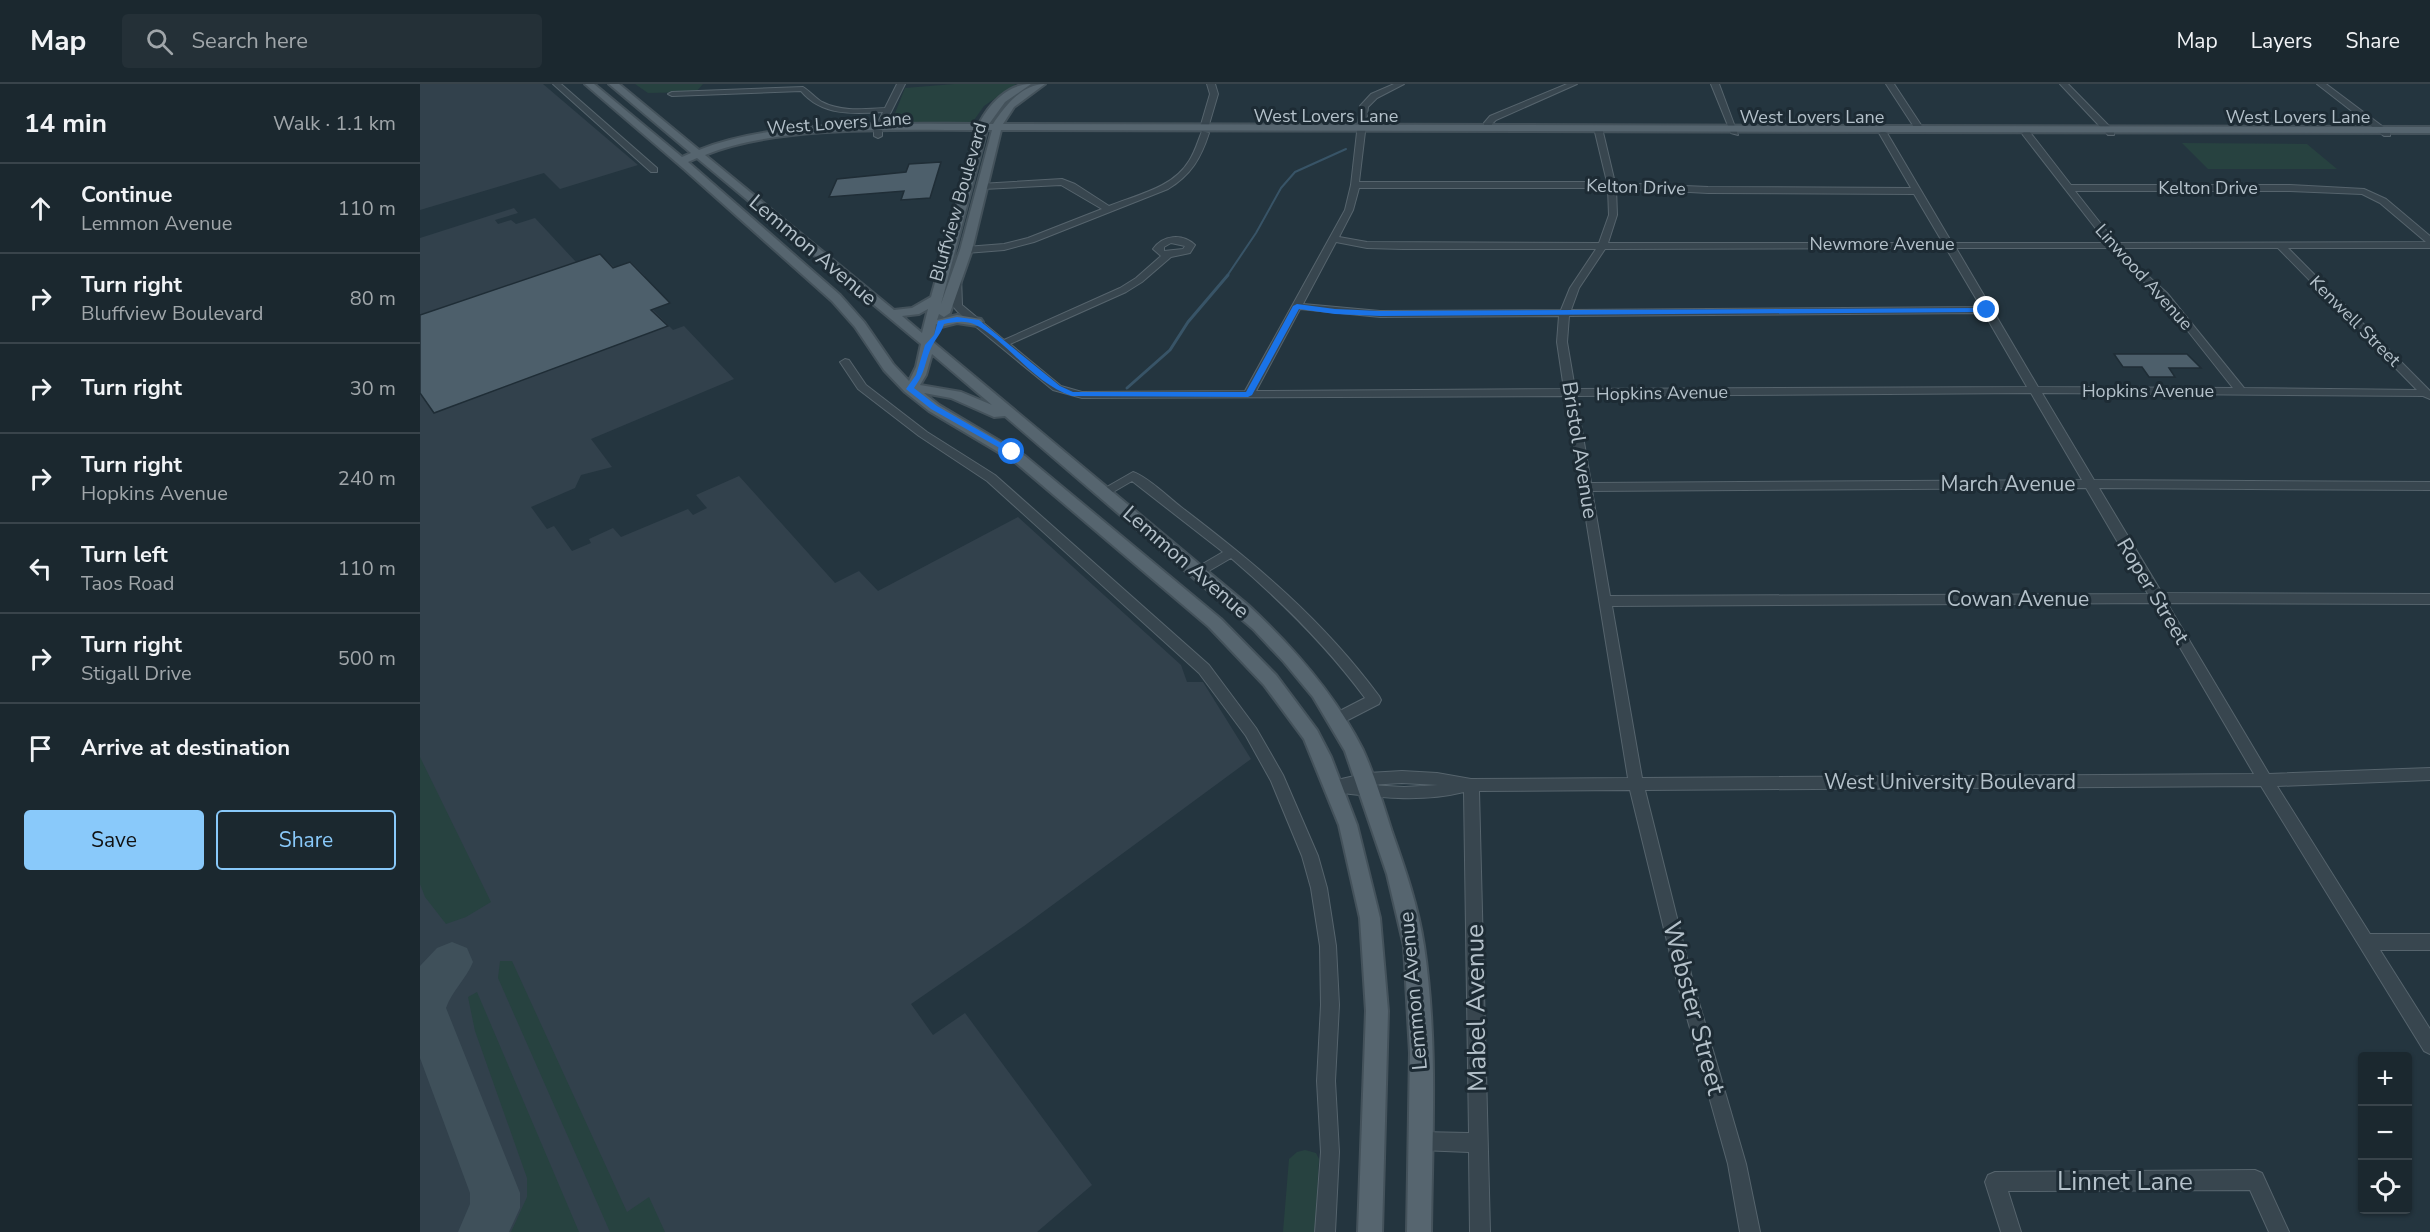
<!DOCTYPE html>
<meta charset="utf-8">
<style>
:root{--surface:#1b282f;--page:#243037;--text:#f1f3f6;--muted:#a0a6aa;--line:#39444b;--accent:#89c9fa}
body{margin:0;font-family:"Nunito Sans",sans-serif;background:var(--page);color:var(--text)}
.controls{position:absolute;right:18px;bottom:18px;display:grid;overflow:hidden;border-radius:6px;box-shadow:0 2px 4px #0004}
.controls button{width:54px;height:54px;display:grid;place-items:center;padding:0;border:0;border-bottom:2px solid var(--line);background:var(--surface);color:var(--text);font:30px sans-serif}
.stop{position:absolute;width:18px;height:18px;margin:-14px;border:4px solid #1a73e8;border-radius:50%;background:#fff}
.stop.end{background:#1a73e8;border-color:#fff;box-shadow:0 2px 6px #0008}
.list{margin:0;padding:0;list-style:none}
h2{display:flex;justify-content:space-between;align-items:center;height:78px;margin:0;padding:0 24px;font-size:26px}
h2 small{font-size:20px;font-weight:400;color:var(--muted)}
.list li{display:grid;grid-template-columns:39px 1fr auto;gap:18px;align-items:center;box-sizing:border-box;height:90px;padding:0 24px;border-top:2px solid var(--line)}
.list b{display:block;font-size:22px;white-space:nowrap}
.list p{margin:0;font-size:20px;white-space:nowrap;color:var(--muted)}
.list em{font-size:20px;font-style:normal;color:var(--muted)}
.actions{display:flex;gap:12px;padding:18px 24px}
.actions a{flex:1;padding:14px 0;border:2px solid var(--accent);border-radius:6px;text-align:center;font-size:21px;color:var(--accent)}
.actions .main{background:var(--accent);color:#111}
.icon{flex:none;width:33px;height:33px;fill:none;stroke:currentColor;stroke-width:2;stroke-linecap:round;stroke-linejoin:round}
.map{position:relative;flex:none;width:2010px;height:1148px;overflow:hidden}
header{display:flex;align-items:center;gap:36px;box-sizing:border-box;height:84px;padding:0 30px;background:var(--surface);border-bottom:2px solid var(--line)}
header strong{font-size:28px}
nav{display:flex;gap:33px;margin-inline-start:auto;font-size:21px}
.search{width:420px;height:54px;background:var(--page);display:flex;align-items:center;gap:15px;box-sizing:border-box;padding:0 21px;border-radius:6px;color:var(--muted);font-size:22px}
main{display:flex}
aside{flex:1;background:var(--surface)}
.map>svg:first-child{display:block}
.airport{fill:#32414c}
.green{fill:#274240}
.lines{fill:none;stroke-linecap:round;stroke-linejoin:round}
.stream-far1{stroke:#385467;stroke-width:2}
.stream{stroke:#385467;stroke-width:3}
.taxiway{fill:#3f505a;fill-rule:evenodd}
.building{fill:#4d5f6b;stroke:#1f2d36;stroke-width:1.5}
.minor-casing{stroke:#56646d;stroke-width:2}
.major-casing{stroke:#44525b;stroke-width:4}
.minor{fill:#38464f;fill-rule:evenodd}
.major{fill:#56656f;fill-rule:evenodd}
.route{fill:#1a73e8}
.labels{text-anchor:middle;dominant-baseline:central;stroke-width:6;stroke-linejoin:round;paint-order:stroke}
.far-street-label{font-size:18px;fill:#b4c1ca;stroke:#1d2b34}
.street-label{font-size:21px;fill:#b4c1ca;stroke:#1d2b34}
.near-street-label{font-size:26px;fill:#b4c1ca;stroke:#1d2b34}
</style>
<header>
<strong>Map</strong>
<div class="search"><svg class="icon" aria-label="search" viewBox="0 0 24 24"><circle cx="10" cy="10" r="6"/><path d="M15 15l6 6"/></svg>Search here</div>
<nav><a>Map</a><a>Layers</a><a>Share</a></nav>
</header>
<main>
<aside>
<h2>14 min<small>Walk · 1.1 km</small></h2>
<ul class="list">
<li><svg class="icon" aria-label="ahead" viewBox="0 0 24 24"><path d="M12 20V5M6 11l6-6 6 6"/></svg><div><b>Continue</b><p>Lemmon Avenue</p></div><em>110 m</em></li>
<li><svg class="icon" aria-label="right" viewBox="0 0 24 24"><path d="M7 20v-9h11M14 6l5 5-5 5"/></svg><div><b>Turn right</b><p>Bluffview Boulevard</p></div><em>80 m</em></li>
<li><svg class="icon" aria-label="right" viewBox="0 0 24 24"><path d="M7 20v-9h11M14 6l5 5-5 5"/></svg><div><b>Turn right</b></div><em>30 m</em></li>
<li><svg class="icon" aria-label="right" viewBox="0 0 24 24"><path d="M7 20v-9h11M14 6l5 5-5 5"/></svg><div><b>Turn right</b><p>Hopkins Avenue</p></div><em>240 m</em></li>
<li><svg class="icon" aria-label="left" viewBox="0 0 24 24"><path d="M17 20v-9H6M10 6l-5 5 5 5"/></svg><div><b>Turn left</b><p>Taos Road</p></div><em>110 m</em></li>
<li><svg class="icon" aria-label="right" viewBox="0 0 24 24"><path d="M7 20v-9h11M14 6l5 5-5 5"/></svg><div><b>Turn right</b><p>Stigall Drive</p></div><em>500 m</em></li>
<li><svg class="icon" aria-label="arrive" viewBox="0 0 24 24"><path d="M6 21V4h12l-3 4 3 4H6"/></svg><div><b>Arrive at destination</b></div></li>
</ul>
<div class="actions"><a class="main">Save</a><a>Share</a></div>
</aside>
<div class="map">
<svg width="2010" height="1148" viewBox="0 0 2010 1148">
<rect width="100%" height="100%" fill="#24353f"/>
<path class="airport" d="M0,0H123L218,81L140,105L124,89L0,126Z
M94,124L98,129L75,136L78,140L91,136L96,140L115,134L156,178L180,170L194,183L211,178L225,192L205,199L235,204L251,219L233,226L253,246L264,242L314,295L171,355L192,383L161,391L155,404L111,423L127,445L134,442L152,467L171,459L169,455L193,444L201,453L268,425L273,431L287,424L276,411L319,392L415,499L439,487L458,507L598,433L761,581L767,598H783L831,675L604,842L491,920L513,951L545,929L672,1101L617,1148H0V154Z"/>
<path class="green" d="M215,0H283L276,8L228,9Z
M534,0H596L564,22L552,39L470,42L485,4Z
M1762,59L1887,60L1917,85H1788Z
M0,673L71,818L46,833L26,840L5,813L0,800Z
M80,877H92L207,1128L229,1113L245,1148H190L78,894Z
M57,908L66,929L159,1148H91L107,1113V1094L55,947L48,913Z
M885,1066L896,1069L899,1075L895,1148H863L869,1075L877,1068Z"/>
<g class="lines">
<path class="stream-far1" d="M807,192L836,149L861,104L875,88L926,65"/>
<path class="stream" d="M707,304L750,266L768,238L808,191"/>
<path class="taxiway" d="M32,858L47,864L53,878C46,895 32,907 26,924L100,1109V1124L89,1148H38L50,1120V1109L0,974V882L17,864Z"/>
</g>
<path class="building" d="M521,78L510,114L481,116L484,107L409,113L417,95L486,88L489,80Z
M180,170L193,184L210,178L250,219L231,226L248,242L14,329L0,309V231Z
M1694,270H1767L1781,284H1749L1755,293H1729L1722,283H1703Z"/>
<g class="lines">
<g class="minor-casing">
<path id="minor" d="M133,0H141L237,84V88H231Z
M477,0H485L462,46V52L458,54L454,52V46L463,28C433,30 402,32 381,7L252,12L248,10L252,8L383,3C390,7 395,14 402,18C421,28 445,25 465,24Z
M787,0H795L798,10L788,44L784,46L780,44L790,10Z
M974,0H984L957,14L948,23L939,98H1187L1174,44L1178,42L1182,44L1195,99L1288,103L1491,104L1459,49L1463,47L1467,49L1532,159H1687L1603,51L1602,49L1606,47H1609L1651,101H1870L1944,105L1966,115L2010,152V164H1868L2010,307V315L2003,312L1622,309L1674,396L2010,398V406L1679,404L1742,509L2010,510V520L1747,519L1849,690L2010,684V696L1857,702L1950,850H2010V866H1960L2010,945V970L2004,967L1841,702L1225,706L1273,898L1326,1080L1340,1148H1320L1308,1080L1257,898L1210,706L1059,707L1070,1148H1050L1049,1068L1000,1066L993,1064L991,1057L993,1050L1000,1048L1049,1049L1044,708C999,719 958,713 913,708L908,706L906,702L908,698L948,689L982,687L1017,689L1051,695L1208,694L1146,312L662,314L633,306L538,228L532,221L533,194L541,192L542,221L584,256L700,204L716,194L741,172L733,165C743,151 762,149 775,161L770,169L751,173L722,198L706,208L590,260L641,302L662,308L825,307L925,126L931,101L940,22L951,10ZM939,104H1188L1189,131L1179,159L947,158L919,153L933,126ZM1196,104L1288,109L1494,110L1523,159H1188L1197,131ZM1655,107H1870L1942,110L1960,119L2006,158L1696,159ZM916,158L947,164L982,165H1176L1150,204L1141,226L960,227L883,220ZM751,159L765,162L763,165L744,167V163ZM1526,164L1561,223L1151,226L1159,204L1185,165ZM1536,164H1691L1702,178L1741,213L1813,304L1618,303ZM1700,164H1858L1997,306L1824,304L1747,209L1708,174ZM880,225L960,233L1139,232L1137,258L1144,305L836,307ZM1564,229L1607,303L1155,305L1147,258L1149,232ZM1611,309L1662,396L1171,399L1156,312ZM1666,404L1728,510L1190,512L1172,407ZM1734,519L1834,690L1222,694L1192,522ZM982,699L1018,701L984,703L949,701Z
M1147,0H1157L1076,36L1072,40L1071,46L1064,44V39L1070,32Z
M1291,0H1299L1318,51L1311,49Z
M1466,0H1474L1503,44L1502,46H1496Z
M1640,0H1648L1694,47V51H1688Z
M1897,0H1906L1970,48V52H1964Z
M782,47L789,49C781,74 771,91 748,105L614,158L584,166L546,169L541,166L546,163L584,160L608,154L682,125L641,101L563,105L559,102L560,100L642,95L655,100L689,122C716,111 753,104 769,77C775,68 778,57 782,47Z
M425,275L429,276L446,301L507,348L575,391L789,581L836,644L863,691L898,772L907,804L916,862L919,921L915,997L919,1068L915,1148H895L901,1068L897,997L901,921L900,862L891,804L882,772L851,697L826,652L779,589L567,397L499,352L438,305L420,278Z
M713,388C728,393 748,413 761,423C836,480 903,536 959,612L961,616L959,620L922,639H912L910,635L912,631L945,614C906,561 861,517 811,474L782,491H774L772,488L774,485L803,468L712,397L688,411L684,412L678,408Z
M1835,1086L1842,1089L1869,1148H1849L1830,1106L1588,1107L1601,1148H1581L1565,1098L1568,1091L1575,1088Z"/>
</g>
<g class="major-casing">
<path id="major" d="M165,0H174L262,73L271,69L189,0H199L279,66C354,35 477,40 559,40C569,20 588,0 611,0L585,18L569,40H573C585,22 602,0 625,0L594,23L583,40L2010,43V49L581,46L552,166L530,229L524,233L519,230L517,236L537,231L561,235L563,238L557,242L537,239L521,243L516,240L513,258L828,521C873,563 915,610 943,666C955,692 963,720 972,748C985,785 998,822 1004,862C1018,956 1012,1053 1011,1148H987L990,969L984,862L967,790L925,667L893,613L864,578L833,545L585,332L574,333L531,314L504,309L519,321L605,372L801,535L856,591L897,646L911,673L937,741L960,834L968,927L962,1148H938L946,927L940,834L919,741L884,655L844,601L789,543L595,378L509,327L485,308L464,286L435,243L412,217L263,84ZM558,46L511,213L492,224L474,226L285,71C357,41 479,46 558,46ZM567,46H572L540,166L521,220ZM277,74L501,260L496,283L489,297L473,280L444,238L420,211L268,78ZM508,225L502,249L482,232L499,230ZM512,270L572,321L541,308L500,301L506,291Z"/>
</g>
<use href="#minor" class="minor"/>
<use href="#major" class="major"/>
</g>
<path class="route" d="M877,220L915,225L960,227L1567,224L1570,226L1567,228L960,232L915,230L879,225L832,311L828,313L652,312C614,300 589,259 556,241C546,236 534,238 524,240C521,250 516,254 512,262C504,279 506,288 494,304L517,322L595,367V370L592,371L511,325L486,305L496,291L505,261L514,251L518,237L537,233L559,236L640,302L653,308H826L873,222Z"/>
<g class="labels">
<g class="far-street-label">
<text x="906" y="32">West Lovers Lane</text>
<text x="1392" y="33">West Lovers Lane</text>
<text x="1878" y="33">West Lovers Lane</text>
<text transform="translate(419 39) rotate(-4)">West Lovers Lane</text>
<text transform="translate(1216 103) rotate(2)">Kelton Drive</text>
<text x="1788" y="104">Kelton Drive</text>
<text transform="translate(538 118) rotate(-74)">Bluffview Boulevard</text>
<text x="1462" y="160">Newmore Avenue</text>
<text transform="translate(1724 193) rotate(48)">Linwood Avenue</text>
<text transform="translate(1935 237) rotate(45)">Kenwell Street</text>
<text x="1728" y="307">Hopkins Avenue</text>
<text transform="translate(1242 309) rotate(-1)">Hopkins Avenue</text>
</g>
<g class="street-label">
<text transform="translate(393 166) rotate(40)">Lemmon Avenue</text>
<text transform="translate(1160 366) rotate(81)">Bristol Avenue</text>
<text x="1588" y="400">March Avenue</text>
<text transform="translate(766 478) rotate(41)">Lemmon Avenue</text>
<text transform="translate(1733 507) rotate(59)">Roper Street</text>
<text x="1598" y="515">Cowan Avenue</text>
<text x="1530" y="698">West University Boulevard</text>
<text transform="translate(993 907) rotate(-95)">Lemmon Avenue</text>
</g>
<g class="near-street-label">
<text transform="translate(1056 924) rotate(-91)">Mabel Avenue</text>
<text transform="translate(1274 924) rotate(75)">Webster Street</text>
<text x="1705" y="1097">Linnet Lane</text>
</g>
</g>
</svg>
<div class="controls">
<button>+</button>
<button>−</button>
<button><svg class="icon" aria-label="locate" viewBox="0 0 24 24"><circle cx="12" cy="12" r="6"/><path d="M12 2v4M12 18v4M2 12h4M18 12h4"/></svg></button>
</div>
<div class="stop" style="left:592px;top:368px"></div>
<div class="stop end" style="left:1567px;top:226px"></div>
</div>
</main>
